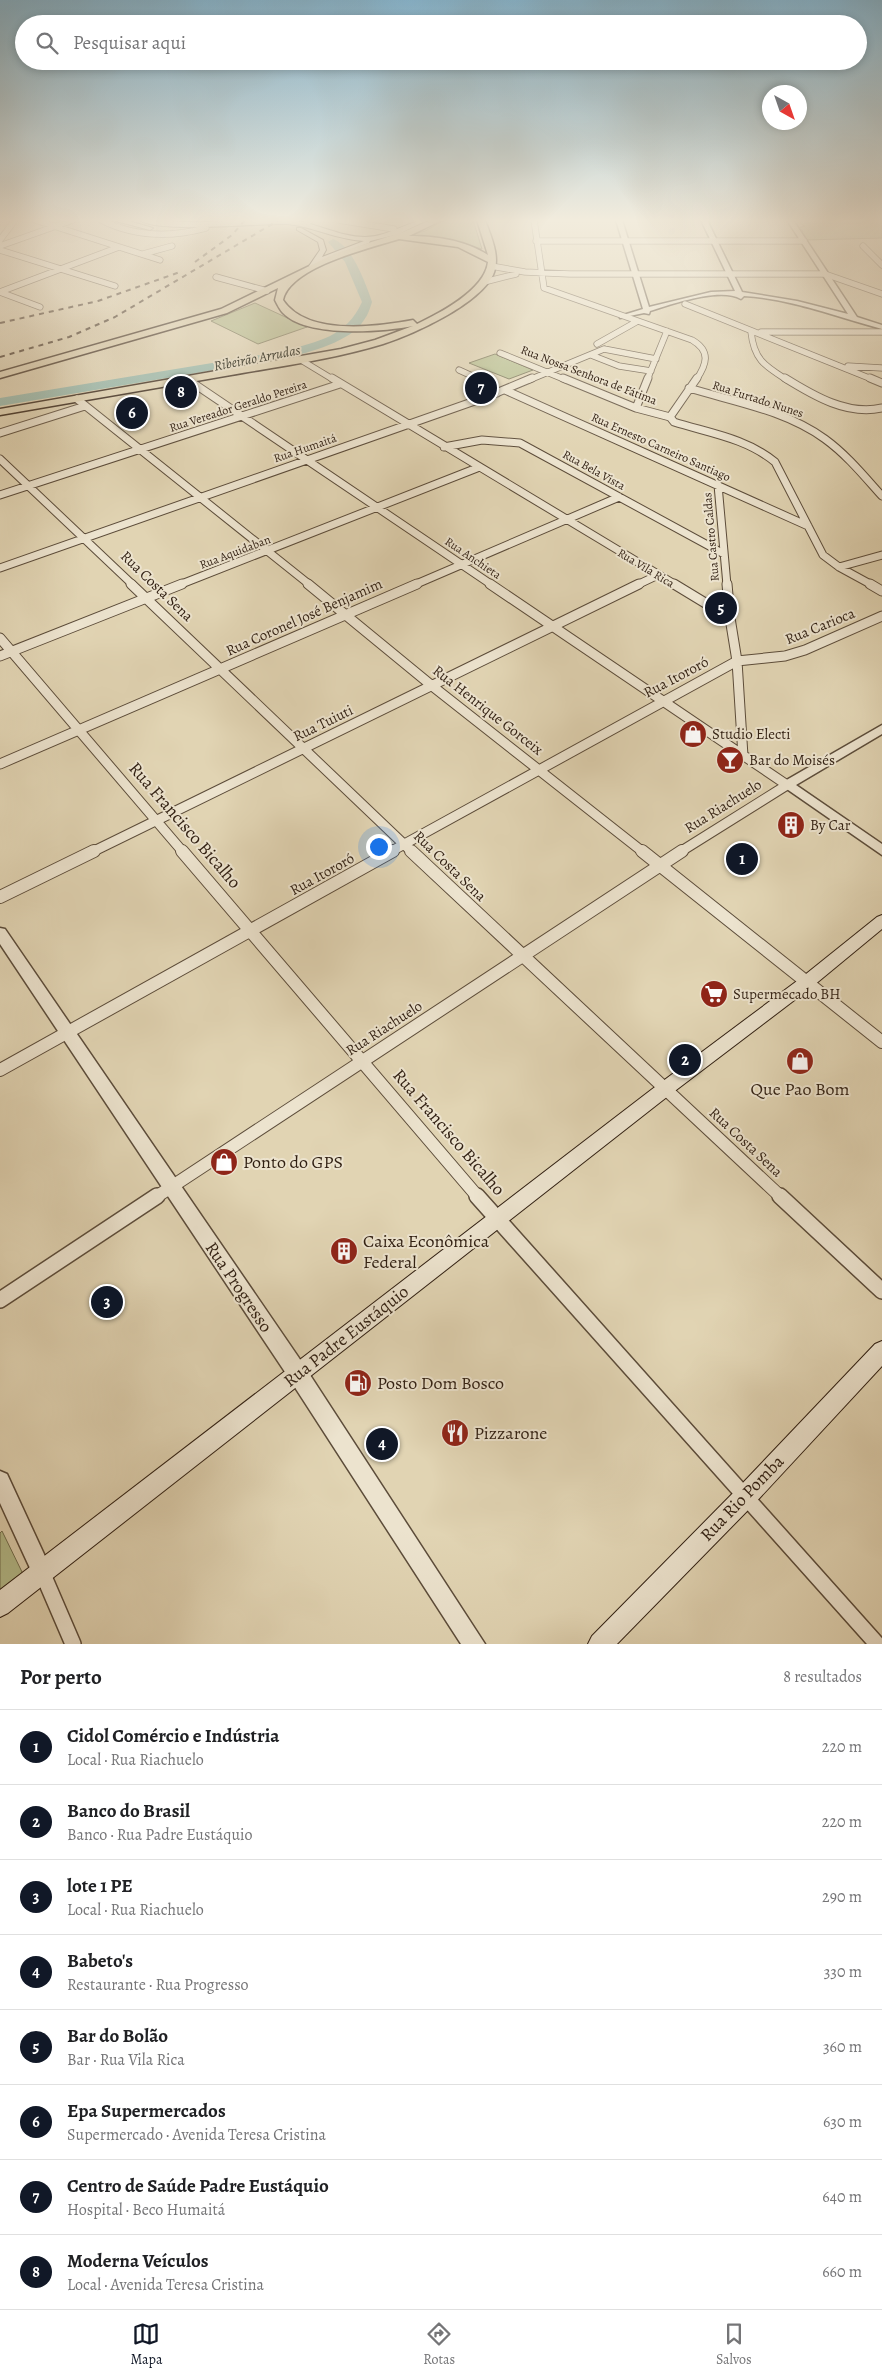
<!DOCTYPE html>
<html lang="pt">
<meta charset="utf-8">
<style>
:root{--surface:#fff;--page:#f2f2f2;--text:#202124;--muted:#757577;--line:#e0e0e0;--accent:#111827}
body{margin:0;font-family:Alegreya,serif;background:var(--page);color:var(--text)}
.compass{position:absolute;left:762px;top:85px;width:45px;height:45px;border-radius:50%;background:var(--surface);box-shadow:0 2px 8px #0003;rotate:140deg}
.you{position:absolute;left:378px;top:846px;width:18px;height:18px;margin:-12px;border:4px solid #fff;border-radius:50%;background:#1a73e8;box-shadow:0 0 0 8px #1a73e833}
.badge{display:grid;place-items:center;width:32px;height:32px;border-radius:50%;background:var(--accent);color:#fff;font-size:16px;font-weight:700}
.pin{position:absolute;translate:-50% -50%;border:2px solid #fff;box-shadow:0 1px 5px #0006}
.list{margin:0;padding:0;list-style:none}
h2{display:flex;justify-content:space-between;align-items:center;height:65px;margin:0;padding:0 20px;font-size:21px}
h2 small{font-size:16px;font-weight:400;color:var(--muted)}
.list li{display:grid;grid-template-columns:32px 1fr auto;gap:15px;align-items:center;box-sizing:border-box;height:75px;padding:0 20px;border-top:1px solid var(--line)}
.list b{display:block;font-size:19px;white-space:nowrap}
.list p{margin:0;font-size:16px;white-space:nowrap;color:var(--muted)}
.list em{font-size:16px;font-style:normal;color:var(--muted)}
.icon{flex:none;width:28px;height:28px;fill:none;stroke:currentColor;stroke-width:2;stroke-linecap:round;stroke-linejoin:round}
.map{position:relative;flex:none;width:882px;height:1644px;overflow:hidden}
.search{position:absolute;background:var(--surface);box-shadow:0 2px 8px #0003;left:15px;right:15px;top:15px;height:55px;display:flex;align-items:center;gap:12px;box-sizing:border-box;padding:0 18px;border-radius:28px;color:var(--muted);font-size:19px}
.sheet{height:665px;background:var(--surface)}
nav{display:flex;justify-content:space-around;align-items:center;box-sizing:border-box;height:70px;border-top:1px solid var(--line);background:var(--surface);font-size:14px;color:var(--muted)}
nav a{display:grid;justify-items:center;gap:2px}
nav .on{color:var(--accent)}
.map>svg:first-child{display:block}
.green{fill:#b4bc8b;stroke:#726e4e}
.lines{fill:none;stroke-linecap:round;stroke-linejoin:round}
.river{fill:#94b8ac;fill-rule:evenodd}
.minor-far4-casing{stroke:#5c4c3a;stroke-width:7}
.minor-far3-casing{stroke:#5c4c3a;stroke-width:9}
.minor-far2-casing{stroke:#5c4c3a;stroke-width:11}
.minor-far1-casing{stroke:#5c4c3a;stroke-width:14}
.minor-casing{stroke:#5c4c3a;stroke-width:18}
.tertiary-casing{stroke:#5c4c3a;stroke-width:3}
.secondary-casing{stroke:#301f12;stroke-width:2}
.trunk-casing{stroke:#301f12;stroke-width:3}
.minor-far4{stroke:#ece3ce;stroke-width:5.5}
.minor-far3{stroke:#ece3ce;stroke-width:7}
.minor-far2{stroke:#ece3ce;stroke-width:9}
.minor-far1{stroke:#ece3ce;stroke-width:12}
.minor{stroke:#ece3ce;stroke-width:15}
.tertiary{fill:#ece3ce;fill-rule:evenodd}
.secondary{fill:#ece3ce;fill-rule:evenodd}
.trunk{fill:#e1d4b3;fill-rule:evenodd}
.rail{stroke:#301f12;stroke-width:2;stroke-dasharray:5 5;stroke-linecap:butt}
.labels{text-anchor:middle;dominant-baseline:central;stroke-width:4;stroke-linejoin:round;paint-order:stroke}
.far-street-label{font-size:12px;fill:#301f12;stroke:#ece3ce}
.far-water-label{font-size:14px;font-style:italic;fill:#4e4d40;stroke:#ece3ce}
.street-label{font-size:15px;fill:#301f12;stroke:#ece3ce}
.poi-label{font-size:15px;fill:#301f12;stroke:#ece3ce;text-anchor:start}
.near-street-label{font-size:18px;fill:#301f12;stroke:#ece3ce}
.near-poi-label{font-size:18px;fill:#301f12;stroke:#ece3ce;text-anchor:start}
</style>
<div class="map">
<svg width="882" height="1644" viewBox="0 0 882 1644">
<rect width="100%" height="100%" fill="#e1d4b3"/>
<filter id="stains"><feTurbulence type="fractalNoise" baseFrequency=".004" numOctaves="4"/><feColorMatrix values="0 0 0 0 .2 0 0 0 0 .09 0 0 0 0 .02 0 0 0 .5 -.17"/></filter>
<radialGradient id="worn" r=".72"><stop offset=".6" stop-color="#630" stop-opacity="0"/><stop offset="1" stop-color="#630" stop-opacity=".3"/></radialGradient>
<path class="green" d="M445,220H473L482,249L450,239L404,237L425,231Z
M793,220H882V238L805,240L801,235L803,231L798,228L805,226Z
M255,303L307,327L258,344L211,321Z
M495,354L533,370L509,379L469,363Z
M2,1531L23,1574L0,1591V1533Z"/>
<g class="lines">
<path class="river" d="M333,239C352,245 366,284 372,302C370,308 368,315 364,320C351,342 309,352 286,358L0,406V398L284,351C319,341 346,337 362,302L345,262L328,242Z"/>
<g class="minor-far4-casing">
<path id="minor-far4" d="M35,220L160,260
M101,220C135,237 169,238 206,228
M338,220L394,229
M534,220L544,288L692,340C711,351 707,364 696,380
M305,224L311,220
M0,240L15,220
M536,241H804
M0,246L73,220
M863,246L882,265
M0,250L115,286
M143,254L172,246
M491,266L525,272L570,274H825L882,294
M216,277L267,291
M484,282L516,274
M0,292L119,247
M0,292L40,307
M685,304L874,380
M751,332C754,360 765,366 787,380
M761,332H882
M597,344L636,322
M604,349L656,359
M500,353L566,380
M591,355L619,366L651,371
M301,360L334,380
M848,366L882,368
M459,370L481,380
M529,380L604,349
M647,380L667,331"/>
</g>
<g class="minor-far3-casing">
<path id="minor-far3" d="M332,378L676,585
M478,378L486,382L497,393
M563,378L636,408L670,417
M785,378C814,396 848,416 882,408
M870,378L882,383
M190,381L492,585
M689,388C735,402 785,410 825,439C847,455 864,476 882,496
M505,390L808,526
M77,399L310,585
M636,408L648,378
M670,417L697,378
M670,417L674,422C709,433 746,438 775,462L823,555L839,567L872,585
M0,433L85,406
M444,447L482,440L520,443L724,554
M0,459L133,585
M718,485L727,585
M0,495L340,384
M839,567L882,555
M0,568L489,396L532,378
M179,585L477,468
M414,585L619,497
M637,585L658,575"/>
</g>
<g class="minor-far2-casing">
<path id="minor-far2" d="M131,584L412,852
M308,584L431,685L643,852
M490,584L787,785L680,852
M674,584L730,618L737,661L743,756
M727,584L730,618
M870,584L882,591
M0,638L183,852
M0,656L182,584
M0,764L417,584
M92,852L639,584
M390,852L737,661L785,656L805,650L882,616"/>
</g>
<g class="minor-far1-casing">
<path id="minor-far1" d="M182,851L478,1197
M411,851L781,1197
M642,851L882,1042
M0,897L94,851
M0,1070L393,851
M156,1197L682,851"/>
</g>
<g class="minor-casing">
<path id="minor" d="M477,1196L877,1644
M780,1196L882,1291
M0,1300L157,1196
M42,1572L73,1644"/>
</g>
<g class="tertiary-casing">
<path id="tertiary" d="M616,220H622L649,307L711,292L735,291L701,220H707L742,292L797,301L848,314L787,220H793L857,317L882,325V329C837,317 792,299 744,296L741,299C720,287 673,304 650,311L649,314L644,313L620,318V316L643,309Z
M882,725V734L796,785L882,844V855L781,785L783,782Z
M0,928L5,929L299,1358L485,1644H461L285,1372L0,944Z
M0,1471L7,1474L49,1565L52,1572L49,1579L42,1582L35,1579L0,1503Z"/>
</g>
<g class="secondary-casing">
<path id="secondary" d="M112,220H125L153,228L150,230Z
M139,220C160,220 182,223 204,222C233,222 262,218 291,220C317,223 340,237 365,237C389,237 409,220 427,220L399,234L370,241L369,243L334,255L313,268L309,266L320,250L318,242L297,230V228H301L323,240L326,250L322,257L364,241C338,240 314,227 288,224C258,223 160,234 139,220Z
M882,915V929L813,986L663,1100L8,1613L0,1617V1590L651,1090L801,978L877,917Z
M882,1341V1366L754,1504L617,1644H588L592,1636L738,1488L875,1344Z"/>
</g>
<g class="trunk-casing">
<path id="trunk" d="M431,220H442L409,236C435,236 465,240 488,255L477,220H485C491,237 501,257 493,275C478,305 414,334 383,344C334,359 282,366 231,375C154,388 77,402 0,415V409L341,349L375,340L410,327L413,326C382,332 307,338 283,313C280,310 277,304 275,300L278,288L227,313L0,378V372L221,309L334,254L403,232ZM399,239L458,247L488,262C485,290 440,313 417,324L413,320C376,327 307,336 283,300C290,267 370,248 399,239Z"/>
</g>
<use href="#minor-far4" class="minor-far4"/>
<use href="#minor-far3" class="minor-far3"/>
<use href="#minor-far2" class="minor-far2"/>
<use href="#minor-far1" class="minor-far1"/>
<use href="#minor" class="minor"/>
<use href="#tertiary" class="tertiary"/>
<use href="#secondary" class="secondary"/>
<use href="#trunk" class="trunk"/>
<path class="rail" d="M195,262L232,235L245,220
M0,323L98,301L180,272
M0,357L69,337L115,317L279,220"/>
</g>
<linearGradient id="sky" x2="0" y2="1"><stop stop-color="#86b6d0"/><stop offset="0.49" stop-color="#f2ecdd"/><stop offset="1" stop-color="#f2ecdd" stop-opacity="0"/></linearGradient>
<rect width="882" height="450" fill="url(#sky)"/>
<defs>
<g id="shop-disc" transform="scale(1.4375)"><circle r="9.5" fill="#8f2418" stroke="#ece3ce"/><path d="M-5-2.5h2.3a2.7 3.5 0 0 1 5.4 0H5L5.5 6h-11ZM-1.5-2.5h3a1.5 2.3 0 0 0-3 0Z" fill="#fff"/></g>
<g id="bar-disc" transform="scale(1.4375)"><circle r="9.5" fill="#8f2418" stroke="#ece3ce"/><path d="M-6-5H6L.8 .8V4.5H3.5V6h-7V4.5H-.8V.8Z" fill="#fff"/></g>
<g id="building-disc" transform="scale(1.4375)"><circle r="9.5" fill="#8f2418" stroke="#ece3ce"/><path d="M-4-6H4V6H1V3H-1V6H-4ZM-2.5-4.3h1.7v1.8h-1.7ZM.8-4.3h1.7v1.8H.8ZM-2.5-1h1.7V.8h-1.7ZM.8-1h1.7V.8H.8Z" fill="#fff"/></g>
<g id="supermarket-disc" transform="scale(1.4375)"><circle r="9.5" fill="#8f2418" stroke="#ece3ce"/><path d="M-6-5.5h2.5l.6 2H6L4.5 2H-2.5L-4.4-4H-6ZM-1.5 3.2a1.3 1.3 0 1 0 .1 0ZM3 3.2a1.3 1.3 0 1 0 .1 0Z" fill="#fff"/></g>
<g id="fuel-disc" transform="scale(1.4375)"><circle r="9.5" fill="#8f2418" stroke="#ece3ce"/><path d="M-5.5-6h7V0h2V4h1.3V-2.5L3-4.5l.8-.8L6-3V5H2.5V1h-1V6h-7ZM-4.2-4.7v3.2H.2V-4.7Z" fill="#fff"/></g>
<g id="restaurant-disc" transform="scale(1.4375)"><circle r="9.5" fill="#8f2418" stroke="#ece3ce"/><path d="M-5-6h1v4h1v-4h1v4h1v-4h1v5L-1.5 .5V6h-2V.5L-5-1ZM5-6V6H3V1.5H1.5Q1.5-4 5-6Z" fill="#fff"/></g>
</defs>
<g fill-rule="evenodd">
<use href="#shop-disc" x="693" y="734"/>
<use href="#bar-disc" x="730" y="760"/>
<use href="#building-disc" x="791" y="825"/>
<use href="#supermarket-disc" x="714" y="994"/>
<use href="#shop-disc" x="800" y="1061"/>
<use href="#shop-disc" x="224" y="1162"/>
<use href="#building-disc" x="344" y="1251"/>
<use href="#fuel-disc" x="358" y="1383"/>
<use href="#restaurant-disc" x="455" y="1433"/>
</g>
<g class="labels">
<g class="far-street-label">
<text transform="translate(589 375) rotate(21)">Rua Nossa Senhora de Fátima</text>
<text transform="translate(758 399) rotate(18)">Rua Furtado Nunes</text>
<text transform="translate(238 406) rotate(-18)">Rua Vereador Geraldo Pereira</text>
<text transform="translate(661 447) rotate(24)">Rua Ernesto Carneiro Santiago</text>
<text transform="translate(305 448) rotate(-19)">Rua Humaitá</text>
<text transform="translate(594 470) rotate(29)">Rua Bela Vista</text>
<text transform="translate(711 537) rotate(-95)">Rua Castro Caldas</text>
<text transform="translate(235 552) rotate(-21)">Rua Aquidaban</text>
<text transform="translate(473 558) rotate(34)">Rua Anchieta</text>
<text transform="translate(646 568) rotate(31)">Rua Vila Rica</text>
</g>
<g class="far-water-label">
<text transform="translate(257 358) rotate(-11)">Ribeirão Arrudas</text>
</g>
<g class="street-label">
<text transform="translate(157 586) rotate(44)">Rua Costa Sena</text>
<text transform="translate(304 617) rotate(-24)">Rua Coronel José Benjamim</text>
<text transform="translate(820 626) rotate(-22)">Rua Carioca</text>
<text transform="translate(676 677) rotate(-28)">Rua Itororó</text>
<text transform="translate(488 710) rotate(38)">Rua Henrique Gorceix</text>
<text transform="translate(323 723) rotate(-26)">Rua Tuiuti</text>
<text transform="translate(723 806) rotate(-32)">Rua Riachuelo</text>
<text transform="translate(450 866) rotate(44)">Rua Costa Sena</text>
<text transform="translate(322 874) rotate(-29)">Rua Itororó</text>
<text transform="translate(384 1028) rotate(-33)">Rua Riachuelo</text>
<text transform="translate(746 1142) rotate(43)">Rua Costa Sena</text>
</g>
<g class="poi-label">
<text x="712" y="734">Studio Electi</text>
<text x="749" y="760">Bar do Moisés</text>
<text x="810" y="825">By Car</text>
<text x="733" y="994">Supermecado BH</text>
</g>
<g class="near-street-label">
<text transform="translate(185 825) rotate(49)">Rua Francisco Bicalho</text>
<text transform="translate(449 1132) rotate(49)">Rua Francisco Bicalho</text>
<text transform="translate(239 1287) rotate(56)">Rua Progresso</text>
<text transform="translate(346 1336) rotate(-38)">Rua Padre Eustáquio</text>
<text transform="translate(742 1498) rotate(-46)">Rua Rio Pomba</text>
</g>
<g class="near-poi-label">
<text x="800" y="1089" text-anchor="middle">Que Pao Bom</text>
<text x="243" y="1162">Ponto do GPS</text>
<text x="363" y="1241">Caixa Econômica<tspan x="363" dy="21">Federal</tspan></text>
<text x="377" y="1383">Posto Dom Bosco</text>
<text x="474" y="1433">Pizzarone</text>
</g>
</g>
<rect width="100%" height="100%" filter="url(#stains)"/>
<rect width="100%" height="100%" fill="url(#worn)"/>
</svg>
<svg class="compass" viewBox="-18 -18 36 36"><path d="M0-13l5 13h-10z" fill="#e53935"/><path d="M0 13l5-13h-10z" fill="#757577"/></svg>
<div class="you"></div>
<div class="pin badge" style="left:742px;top:859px">1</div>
<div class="pin badge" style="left:685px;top:1060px">2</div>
<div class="pin badge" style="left:107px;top:1302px">3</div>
<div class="pin badge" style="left:382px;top:1444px">4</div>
<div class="pin badge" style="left:721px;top:608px">5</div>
<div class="pin badge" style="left:132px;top:413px">6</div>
<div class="pin badge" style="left:481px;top:388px">7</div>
<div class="pin badge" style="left:181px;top:392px">8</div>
<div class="search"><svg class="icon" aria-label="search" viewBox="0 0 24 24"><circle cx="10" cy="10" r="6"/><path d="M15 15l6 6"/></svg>Pesquisar aqui</div>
</div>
<section class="sheet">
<h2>Por perto<small>8 resultados</small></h2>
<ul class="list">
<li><span class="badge">1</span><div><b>Cidol Comércio e Indústria</b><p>Local · Rua Riachuelo</p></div><em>220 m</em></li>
<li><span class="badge">2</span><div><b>Banco do Brasil</b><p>Banco · Rua Padre Eustáquio</p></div><em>220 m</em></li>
<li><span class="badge">3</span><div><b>lote 1 PE</b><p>Local · Rua Riachuelo</p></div><em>290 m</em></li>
<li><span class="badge">4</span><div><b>Babeto's</b><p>Restaurante · Rua Progresso</p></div><em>330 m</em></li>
<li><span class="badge">5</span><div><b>Bar do Bolão</b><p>Bar · Rua Vila Rica</p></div><em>360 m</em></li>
<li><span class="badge">6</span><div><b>Epa Supermercados</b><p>Supermercado · Avenida Teresa Cristina</p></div><em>630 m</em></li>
<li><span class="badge">7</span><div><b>Centro de Saúde Padre Eustáquio</b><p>Hospital · Beco Humaitá</p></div><em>640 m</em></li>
<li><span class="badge">8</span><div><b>Moderna Veículos</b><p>Local · Avenida Teresa Cristina</p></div><em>660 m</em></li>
</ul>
</section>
<nav>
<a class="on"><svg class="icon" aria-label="map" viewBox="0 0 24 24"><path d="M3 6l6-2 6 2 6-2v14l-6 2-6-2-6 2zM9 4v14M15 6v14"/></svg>Mapa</a>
<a><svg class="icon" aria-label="directions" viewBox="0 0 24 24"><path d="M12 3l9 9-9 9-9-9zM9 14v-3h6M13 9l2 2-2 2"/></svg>Rotas</a>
<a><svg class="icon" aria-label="saved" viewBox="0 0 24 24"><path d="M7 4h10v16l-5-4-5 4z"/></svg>Salvos</a>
</nav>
